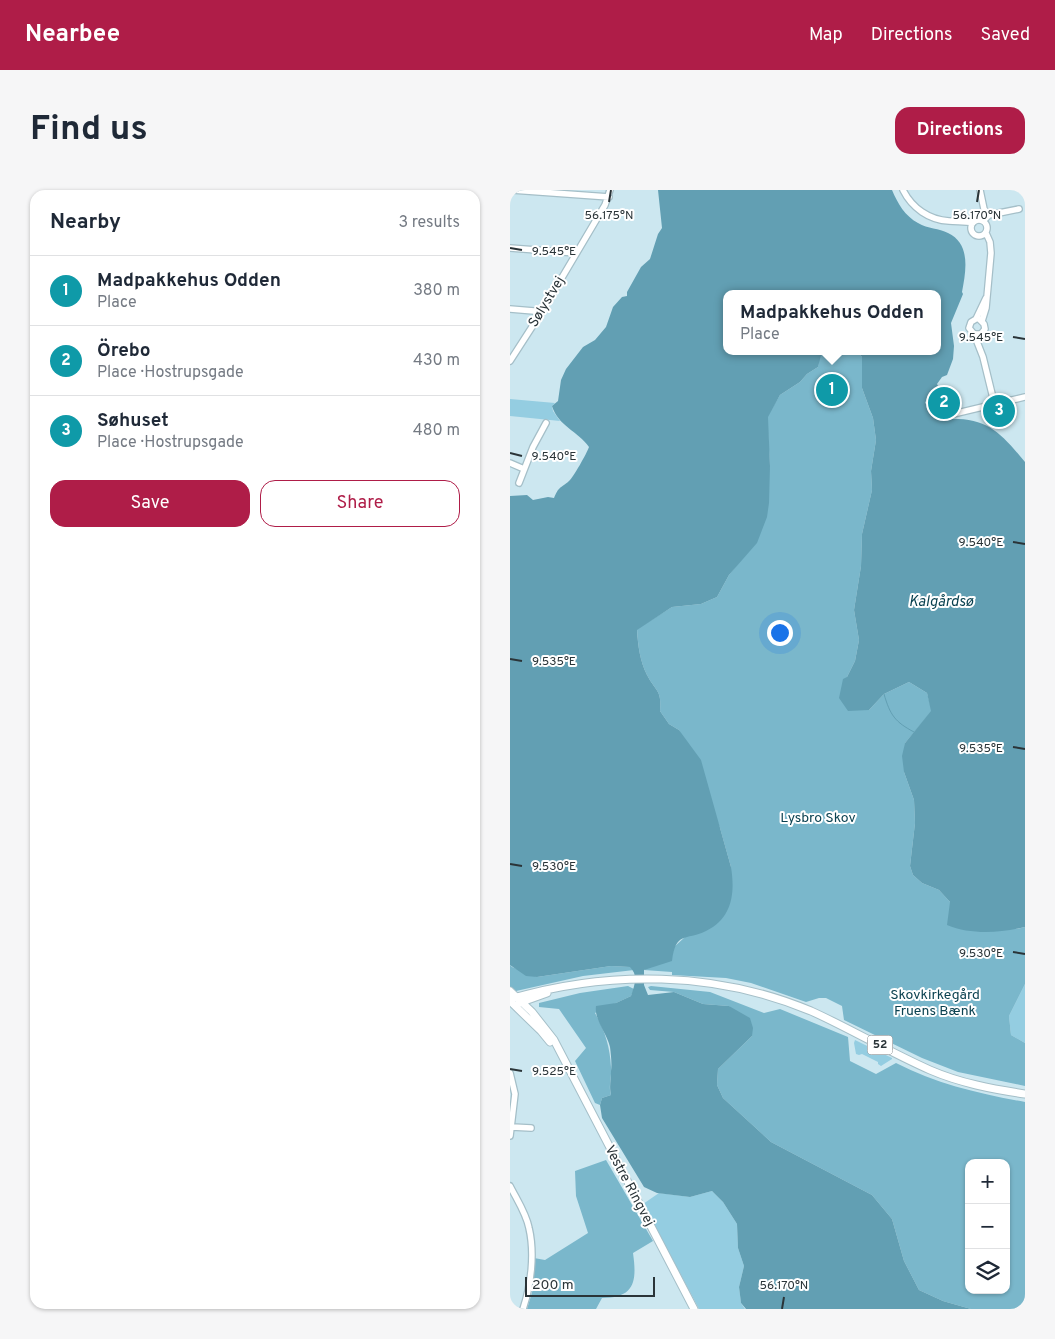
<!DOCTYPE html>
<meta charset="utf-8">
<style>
:root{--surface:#fff;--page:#f6f6f7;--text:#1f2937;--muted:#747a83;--line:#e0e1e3;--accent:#af1d48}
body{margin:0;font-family:Overpass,sans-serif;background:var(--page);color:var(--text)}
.controls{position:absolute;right:15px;bottom:15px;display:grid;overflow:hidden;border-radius:10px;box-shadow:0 1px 4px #0004}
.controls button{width:45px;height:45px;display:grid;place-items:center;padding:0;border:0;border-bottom:1px solid var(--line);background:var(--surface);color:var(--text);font:25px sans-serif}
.scale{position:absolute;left:15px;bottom:12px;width:130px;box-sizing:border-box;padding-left:5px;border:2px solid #2a3438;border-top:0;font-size:14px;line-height:18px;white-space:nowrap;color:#2a3438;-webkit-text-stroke:4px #fff;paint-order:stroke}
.you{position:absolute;left:269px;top:442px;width:18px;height:18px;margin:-12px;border:4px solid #fff;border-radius:50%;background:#1a73e8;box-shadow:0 0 0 8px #1a73e833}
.badge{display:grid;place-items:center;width:32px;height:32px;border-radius:50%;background:var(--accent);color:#fff;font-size:16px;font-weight:700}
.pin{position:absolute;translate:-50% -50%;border:2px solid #fff;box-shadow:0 1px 5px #0006}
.popup{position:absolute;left:213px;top:100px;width:218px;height:65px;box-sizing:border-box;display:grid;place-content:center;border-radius:10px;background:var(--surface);filter:drop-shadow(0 1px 4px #0005);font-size:16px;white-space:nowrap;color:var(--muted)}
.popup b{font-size:19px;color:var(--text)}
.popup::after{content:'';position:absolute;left:50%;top:100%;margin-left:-10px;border:10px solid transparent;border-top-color:var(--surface)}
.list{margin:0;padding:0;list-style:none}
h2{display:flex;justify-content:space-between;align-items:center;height:65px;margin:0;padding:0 20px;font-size:21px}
h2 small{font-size:16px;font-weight:400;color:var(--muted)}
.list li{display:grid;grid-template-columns:32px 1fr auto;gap:15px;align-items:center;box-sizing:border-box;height:70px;padding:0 20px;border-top:1px solid var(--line)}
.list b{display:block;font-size:19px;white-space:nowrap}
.list p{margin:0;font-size:16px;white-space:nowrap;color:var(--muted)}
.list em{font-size:16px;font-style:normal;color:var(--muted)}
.actions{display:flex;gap:10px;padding:15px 20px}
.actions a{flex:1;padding:11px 0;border:1px solid var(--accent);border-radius:15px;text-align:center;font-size:18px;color:var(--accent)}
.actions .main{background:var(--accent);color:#fff}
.icon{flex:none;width:28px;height:28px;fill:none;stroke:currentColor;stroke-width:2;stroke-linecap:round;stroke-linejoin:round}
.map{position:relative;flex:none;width:515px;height:1119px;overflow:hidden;border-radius:15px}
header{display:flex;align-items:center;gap:30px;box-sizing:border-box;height:70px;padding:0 25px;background:var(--accent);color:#fff}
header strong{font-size:24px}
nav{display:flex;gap:28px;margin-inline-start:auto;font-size:18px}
.intro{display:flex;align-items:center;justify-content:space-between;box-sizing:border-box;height:120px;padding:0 30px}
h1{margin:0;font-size:35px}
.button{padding:12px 22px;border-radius:15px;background:var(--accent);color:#fff;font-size:18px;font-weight:700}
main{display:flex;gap:30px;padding:0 30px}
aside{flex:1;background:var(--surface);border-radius:15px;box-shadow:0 1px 4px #0004}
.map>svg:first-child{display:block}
.green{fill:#94cde1}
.forest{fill:#7ab7cb;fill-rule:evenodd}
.water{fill:#629fb3}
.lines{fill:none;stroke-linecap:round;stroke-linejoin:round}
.stream{stroke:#629fb3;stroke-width:1}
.minor-casing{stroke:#a5bfc8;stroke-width:8}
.major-casing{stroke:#a5bfc8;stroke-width:9}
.minor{stroke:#fff;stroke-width:5.5}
.major{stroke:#fff;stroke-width:7}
.ticks{fill:none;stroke:#2a3438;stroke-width:2}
.labels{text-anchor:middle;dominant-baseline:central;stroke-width:4;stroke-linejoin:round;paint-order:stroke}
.shield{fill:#fff;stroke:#6a7174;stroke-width:1}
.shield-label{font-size:12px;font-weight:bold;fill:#2a3438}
.street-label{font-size:14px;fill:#2a3438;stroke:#fff}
.park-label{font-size:14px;fill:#0b4251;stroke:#fff}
.water-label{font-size:15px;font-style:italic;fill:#063f4e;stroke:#fff}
.ticks-label{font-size:12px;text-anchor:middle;fill:#2a3438;stroke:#fff;stroke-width:4;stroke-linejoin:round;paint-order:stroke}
</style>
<header>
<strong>Nearbee</strong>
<nav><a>Map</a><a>Directions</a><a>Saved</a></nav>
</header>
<div class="intro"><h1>Find us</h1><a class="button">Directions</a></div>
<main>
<aside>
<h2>Nearby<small>3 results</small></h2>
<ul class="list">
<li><span class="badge" style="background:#0f9aa8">1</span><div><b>Madpakkehus Odden</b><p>Place</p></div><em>380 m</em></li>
<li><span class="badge" style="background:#0f9aa8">2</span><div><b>Örebo</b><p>Place · Hostrupsgade</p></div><em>430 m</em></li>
<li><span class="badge" style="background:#0f9aa8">3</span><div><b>Søhuset</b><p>Place · Hostrupsgade</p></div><em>480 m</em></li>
</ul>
<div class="actions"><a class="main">Save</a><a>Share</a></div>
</aside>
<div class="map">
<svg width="515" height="1119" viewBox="0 0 515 1119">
<rect width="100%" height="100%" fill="#cce7f0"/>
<path class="green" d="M0,209L45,213L42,216L43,221L50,231L0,226Z
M515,794V853L501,845L499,826Z
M345,850L382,868V869L371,876L368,874V872L352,864L349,865L346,864L344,853Z
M202,1001L213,1012L227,1034L228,1058L234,1076L229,1097L231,1113L235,1119H189L133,1014L149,1003L180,1007Z"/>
<path class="forest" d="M310,161H347L352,167V198L363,228L366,250L361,281L362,300L352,344L351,376L344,420L349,450L345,471L337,487L359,520L374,504L399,492L417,503L422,521L395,553L394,582L404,610L405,633L400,676L403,685L412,693L429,700L440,712L507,739L515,737V794L499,826L501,845L515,853V896L448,882L412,868L334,830L332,816L316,808H309L296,812L241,793L216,788L162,785V782L134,780L164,757L175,747L221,677L210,638L169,540L159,534L150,521C152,500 146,502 137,485C130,471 128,456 127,439L162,417L191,414L207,407L219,385L231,370L260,276L257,227L270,205L290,192L297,184L308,177Z
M0,775L2,777L27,787L101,776L121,777L124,780L73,786L6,801L0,798Z
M118,796L124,799L121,806L85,823C95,841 100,857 101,877C102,887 98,895 101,905L92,908L90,915L85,913L65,871L76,858L49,819L29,817V813L70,803Z
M141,796L200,802L254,823L270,819L338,847L340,871L366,884L386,873C427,894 470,904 515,912V1119H461L433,1111L409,1100L394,1071L382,1029L362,1005L261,952L213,908L207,895L208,879L242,846L219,816L193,814L164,802L140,800L138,797ZM459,973H496V1100H459Z
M96,970L143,1051L123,1063C127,1091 125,1108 92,1108L86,1119H17L23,1099L24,1068L35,1070L78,1043L66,1006L65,981Z"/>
<path class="water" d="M148,0H382C388,14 395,26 408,33C418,39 429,38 438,43C461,54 456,81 452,102L453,104L441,133L444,156L443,169L437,185L432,187L427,194L428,196L419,204L415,213L435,229C477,227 490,242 515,272V737C490,743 461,745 437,735L440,712L429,700L412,693L403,685L400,676L405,633L404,610L394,582L392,566L395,553L421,521L417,503L399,492L374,504L359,520L338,521L329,508L333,489L337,487L345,471L349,450L344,420L351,376L352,344L362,300L361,281L366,250L363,228L352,198V167L347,161H427V104H217V161H312L308,177L297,184L290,192L270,205L258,227L260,276L259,313L257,327L247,353L219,385L207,407L191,414L162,417L127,440C128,456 130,471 137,485C146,502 152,500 150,521L159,534L169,540L191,570L221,677C225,702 223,728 196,741C175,751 166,741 162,771L134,780V795L138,805L164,802L193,814L219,816L240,828L243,838L242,846L208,879L207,895L213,908L261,952L362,1005L382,1029L394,1071L409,1100L433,1111L461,1119H236L231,1113L229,1097L234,1076L228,1058L227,1034L213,1012L202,1001L180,1007L147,1003L134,997L92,928L90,915L92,908L101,905C99,896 101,890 101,881C102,874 101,865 100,857C97,843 84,830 86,816L106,813L121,806C124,796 129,786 120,777L101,776L27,787L16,786L0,775V306L17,305L23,310L38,307L44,308C49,296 50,299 59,291C63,288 77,263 79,257C68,241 48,236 42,216L48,211L51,190L56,179L73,157L85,150L96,137L103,117L112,107L117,106V102L131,77L140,69L148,44L152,38Z"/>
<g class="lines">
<path class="stream" d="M374,504C380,525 385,532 404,542"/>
<g class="minor-casing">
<path id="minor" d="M2,0L99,7
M393,0C402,18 419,30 439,31C447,32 454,31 463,33
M470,0L474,19L479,25
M461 38a8 8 0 1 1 16 0a8 8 0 1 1-16 0Z
M473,31L479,25L509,19
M0,58L66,63
M476,108L466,129L461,132L459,138L464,144L473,167L483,208L486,212L490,213
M0,119L24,121L31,123
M472,131L476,118L481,63L480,52L476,43
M464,144H471L475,139L474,134L469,129
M0,171L31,123L95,15L100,0
M439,225L515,207
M0,273L14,279
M9,293L23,257L36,233
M0,883L5,904L0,946
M2,937L21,938
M0,996C7,1010 16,1023 19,1038C25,1064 21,1095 13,1119"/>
</g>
<g class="major-casing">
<path id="major" d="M0,801L22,822L44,850L184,1119
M0,809C98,780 206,781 301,821C341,839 379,862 420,880C450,893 482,899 515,904
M0,811L31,841L40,852
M9,813L37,803"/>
</g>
<use href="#minor" class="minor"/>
<use href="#major" class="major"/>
</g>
<path class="ticks" d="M99,12L101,0M467,12L469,0M0,58L12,60M503,147L515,149M0,263L12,266M503,352L515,354M0,469L12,471M503,557L515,559M0,674L12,676M503,762L515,764M0,879L12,881M272,1119L274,1107"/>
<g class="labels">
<rect class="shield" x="357.5" y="845.5" width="25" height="19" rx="4"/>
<g class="shield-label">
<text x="370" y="855">52</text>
</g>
<g class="street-label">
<text transform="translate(37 112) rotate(-59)">Sølystvej</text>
<text transform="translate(119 996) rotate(62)">Vestre Ringvej</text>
</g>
<g class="park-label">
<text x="308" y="628">Lysbro Skov</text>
<text x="425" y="805">Skovkirkegård<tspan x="425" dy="16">Fruens Bænk</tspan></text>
</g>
<g class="water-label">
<text x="431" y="412">Kalgårdsø</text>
</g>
</g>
<g class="ticks-label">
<text x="99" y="29">56.175°N</text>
<text x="467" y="29">56.170°N</text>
<text x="44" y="65">9.545°E</text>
<text x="471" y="151">9.545°E</text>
<text x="44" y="270">9.540°E</text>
<text x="471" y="356">9.540°E</text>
<text x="44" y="475">9.535°E</text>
<text x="471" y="562">9.535°E</text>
<text x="44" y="680">9.530°E</text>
<text x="471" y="767">9.530°E</text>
<text x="44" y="885">9.525°E</text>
<text x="274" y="1099">56.170°N</text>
</g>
</svg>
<div class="controls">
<button>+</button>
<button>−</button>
<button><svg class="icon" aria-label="layers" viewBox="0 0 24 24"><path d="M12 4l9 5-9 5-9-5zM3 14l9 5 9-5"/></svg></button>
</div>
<div class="scale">200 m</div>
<div class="you"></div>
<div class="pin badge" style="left:322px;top:200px;background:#0f9aa8">1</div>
<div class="popup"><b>Madpakkehus Odden</b>Place</div>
<div class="pin badge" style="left:434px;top:213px;background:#0f9aa8">2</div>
<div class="pin badge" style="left:489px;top:221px;background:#0f9aa8">3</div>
</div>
</main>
